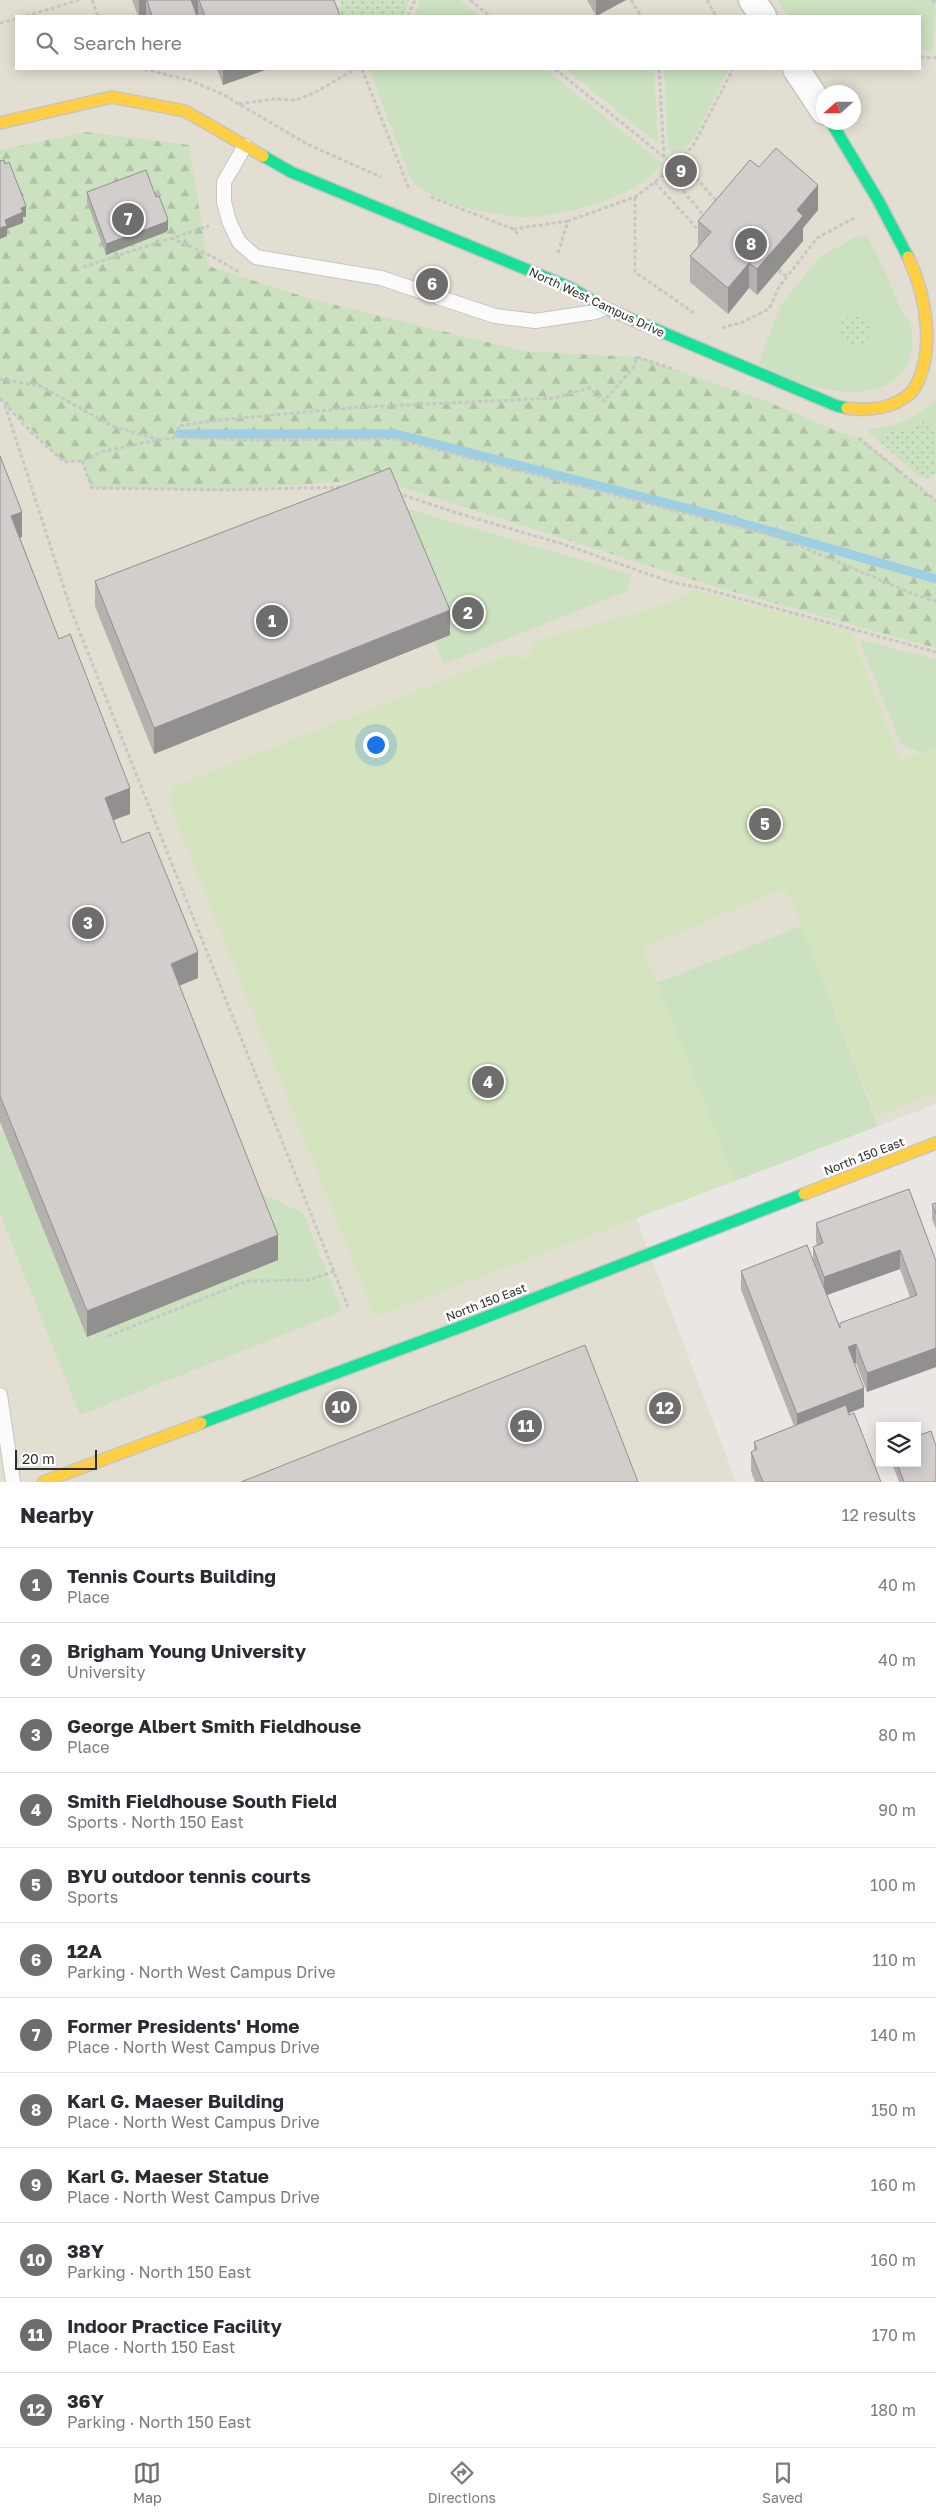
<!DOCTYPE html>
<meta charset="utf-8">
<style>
:root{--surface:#fff;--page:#f2f2f3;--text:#2b2b33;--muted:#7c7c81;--line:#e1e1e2;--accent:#6e6d6c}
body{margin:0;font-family:"Golos Text",sans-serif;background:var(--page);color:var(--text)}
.controls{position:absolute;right:15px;bottom:15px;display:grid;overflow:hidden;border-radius:0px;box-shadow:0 2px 12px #0003}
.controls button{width:45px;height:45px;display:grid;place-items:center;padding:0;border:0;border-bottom:1px solid var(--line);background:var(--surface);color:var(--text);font:25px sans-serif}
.compass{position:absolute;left:816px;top:85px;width:45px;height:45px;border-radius:50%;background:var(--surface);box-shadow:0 2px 12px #0003;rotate:249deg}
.scale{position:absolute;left:15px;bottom:12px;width:82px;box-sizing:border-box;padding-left:5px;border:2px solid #2c2c2c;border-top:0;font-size:14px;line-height:18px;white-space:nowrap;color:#2c2c2c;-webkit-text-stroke:4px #fff;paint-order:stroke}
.you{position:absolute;left:375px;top:744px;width:18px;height:18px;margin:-12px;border:4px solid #fff;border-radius:50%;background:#1a73e8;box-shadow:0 0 0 8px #1a73e833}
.badge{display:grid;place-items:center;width:32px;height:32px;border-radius:50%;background:var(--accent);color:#fff;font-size:16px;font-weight:700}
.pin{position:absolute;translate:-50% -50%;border:2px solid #fff;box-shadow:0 1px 5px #0006}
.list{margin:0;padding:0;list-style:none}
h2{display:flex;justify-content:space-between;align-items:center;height:65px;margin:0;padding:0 20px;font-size:21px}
h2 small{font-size:16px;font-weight:400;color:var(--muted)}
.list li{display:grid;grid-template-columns:32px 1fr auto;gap:15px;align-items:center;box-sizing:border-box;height:75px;padding:0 20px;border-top:1px solid var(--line)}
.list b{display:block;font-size:19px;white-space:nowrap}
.list p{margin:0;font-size:16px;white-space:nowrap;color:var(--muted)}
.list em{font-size:16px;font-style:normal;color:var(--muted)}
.icon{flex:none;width:28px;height:28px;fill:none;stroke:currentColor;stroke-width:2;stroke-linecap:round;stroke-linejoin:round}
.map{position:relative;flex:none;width:936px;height:1482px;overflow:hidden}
.search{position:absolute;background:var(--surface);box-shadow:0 2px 12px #0003;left:15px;right:15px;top:15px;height:55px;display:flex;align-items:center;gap:12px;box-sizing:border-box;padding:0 18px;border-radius:0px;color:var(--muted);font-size:19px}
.sheet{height:965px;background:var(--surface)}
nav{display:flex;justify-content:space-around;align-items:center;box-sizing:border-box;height:70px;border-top:1px solid var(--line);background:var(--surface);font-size:14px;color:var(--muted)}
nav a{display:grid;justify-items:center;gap:2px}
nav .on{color:var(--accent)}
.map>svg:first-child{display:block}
.education{fill:#e3ded2;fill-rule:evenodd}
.grass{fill:#cbe1bf}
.forest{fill:url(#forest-firs)}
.park{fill:url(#park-dots)}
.pitch{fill:#d4e4be}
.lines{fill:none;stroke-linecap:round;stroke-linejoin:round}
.stream{stroke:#9dcee3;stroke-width:9}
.lane-casing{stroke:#c6c4c5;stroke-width:16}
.street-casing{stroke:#c6c4c5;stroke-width:29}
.fast-casing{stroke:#c6c4c5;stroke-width:14}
.slow-casing{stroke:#c6c4c5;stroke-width:14}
.path{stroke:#c7c7c6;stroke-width:3;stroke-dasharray:4 2.5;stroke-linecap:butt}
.lane{stroke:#fcfbfb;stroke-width:14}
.street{stroke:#fcfbfb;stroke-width:26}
.fast{stroke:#16e098;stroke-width:11}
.slow{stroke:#ffcf43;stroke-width:11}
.wall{fill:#b4b1af;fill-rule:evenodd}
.shaded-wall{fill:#92908f}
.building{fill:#d1cecc;stroke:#92908f}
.labels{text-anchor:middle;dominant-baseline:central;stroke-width:5;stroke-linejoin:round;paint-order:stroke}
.street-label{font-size:12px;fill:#2c2c2c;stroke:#fff}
</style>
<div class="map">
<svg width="936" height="1482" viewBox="0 0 936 1482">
<defs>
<pattern id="forest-firs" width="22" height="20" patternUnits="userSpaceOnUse" patternTransform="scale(1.25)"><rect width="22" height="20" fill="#cbe1bf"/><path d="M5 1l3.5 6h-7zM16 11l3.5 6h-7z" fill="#aec1a4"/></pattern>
<pattern id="park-dots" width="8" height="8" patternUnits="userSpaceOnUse" patternTransform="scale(1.25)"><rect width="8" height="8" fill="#cbe1bf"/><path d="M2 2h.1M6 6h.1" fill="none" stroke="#aec1a4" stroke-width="1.8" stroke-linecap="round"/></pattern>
</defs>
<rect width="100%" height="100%" fill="#e9e6e3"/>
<path class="education" d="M0,0H936V1104L636,1218L736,1482H0ZM16,16H920V69H16ZM824,92H854V122H824Z"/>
<path class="grass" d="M420,0H460L480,16H414Z
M778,0H936L933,51L920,49V16H788Z
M369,69H545L662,163C645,196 555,219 520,217C489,215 432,203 411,179Z
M566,69H654L658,144Z
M664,69H729L695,136L685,149L672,153L668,149Z
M866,234L886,274L904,317L910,321C923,385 872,400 819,388C799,384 778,372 758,364L781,305L819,258L853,238Z
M936,399V427L934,424L920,422L898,432H890L877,439L869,433V429C896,427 917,418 936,399Z
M395,505L632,575L627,591L444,664L434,642L450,635Z
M859,639L936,660V747L922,753L901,744Z
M802,926L878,1126L735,1181L657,983Z
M4,1130L249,1187L303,1213L342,1311L80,1415L0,1214V1132Z"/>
<path class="forest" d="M86,132L189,145L208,266L311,299L524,351L637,357L764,400L841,433L860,438L936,501V648L709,585L376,479L226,490L92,488L82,461L64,462L5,403L0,402V150Z"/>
<path class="park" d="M340,0H409L403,16H336L334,10L342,6Z
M839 331a15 15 0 1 1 30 0a15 15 0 1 1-30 0Z
M929,420L936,427V475L928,478L920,477L877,439L890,432H898Z"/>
<path class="pitch" d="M697,591L851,632L900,761L936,747V1093L877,1116L786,888L643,948L735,1181L375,1317L168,800L173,787L513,653L528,660L625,901L529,657L534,642L663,605Z"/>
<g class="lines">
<path class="stream" d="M179,434H396L717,516L936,579"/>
<g class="lane-casing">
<path id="lane" d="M245,146L224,182V202L229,221L239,242L256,257L381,278L495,316L535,321L595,312L604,308
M0,1395L13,1482"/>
</g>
<g class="street-casing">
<path id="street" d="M752,0L763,16
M796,69L824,111"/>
</g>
<g class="fast-casing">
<path id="fast" d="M831,122L878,200L908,257
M263,156L291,172L569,287L605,308L837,406L847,408
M201,1423L463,1326L804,1194"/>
</g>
<g class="slow-casing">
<path id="slow" d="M0,123L112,97L185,111L263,156
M847,408C871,411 893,409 912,392C936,356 928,299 908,257
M804,1194L936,1143
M43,1482L201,1423"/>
</g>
<path class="path" d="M92,0L98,16
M470,0L490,16
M631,0L641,16
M707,0L716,16
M932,0L936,3
M26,16L79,0
M408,16L415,0
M0,23L16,19
M920,57L936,58
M144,69L191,81L220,93L309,145L381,177
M362,69L409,189
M555,69L673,164
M659,69L664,156
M239,104L274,99L296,100L316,92L355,69
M679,158L718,203
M666,171L706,218
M655,182L700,232
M431,197L513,229L519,235
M635,197V272L694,313
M513,229L568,221
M171,238L213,257L239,272
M558,253L568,221L635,197L655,182L693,146L733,69
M83,267L209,226
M778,270L788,277
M722,328L743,322L769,309L779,287L817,238L856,217
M0,379L41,386L112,426L160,440
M0,398L30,431L64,462L82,461L101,452L142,443L179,437L245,440L395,439L779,537L918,596L936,601
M5,405L71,610L348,1307
M179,437L178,426L219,420L361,407L555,398L589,388L604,401L634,367L637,357L673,369
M859,438L936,501
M82,461L92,488L226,490L345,487
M397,493L457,513L566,545L671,582L705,589L936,652
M108,1336L248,1281L309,1280L335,1271"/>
<use href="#lane" class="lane"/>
<use href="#street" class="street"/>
<use href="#fast" class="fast"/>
<use href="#slow" class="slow"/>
</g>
<path class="wall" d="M132,0H334L340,16H138Z
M587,0H626L597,16H596Z
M217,69H268L223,85Z
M759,167L818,210L803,228V241L757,295L749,288L728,314L690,282V256L698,246V221Z
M87,192L168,230L166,232L106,255L87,202Z
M0,456L22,537L20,538L59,639L130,814L114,820L122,843L198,978L179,986L278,1260L87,1337L0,1122Z
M95,581L450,635L154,754L95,606Z
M936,1203V1229L932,1219V1204Z
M816,1223L936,1261V1367L867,1392L856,1363L854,1364L864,1407L849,1413L881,1482H755L751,1471V1452L754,1450V1442L794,1426L741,1290V1271L813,1258V1247L817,1245L816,1242ZM900,1269L910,1297L840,1326L827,1295Z
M892,1463H917L936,1482H899Z"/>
<path class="shaded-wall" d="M139,0H146V16H139Z
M191,0H198V16H191Z
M596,0H626L596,16Z
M223,69H268L223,85Z
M818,185V210L803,228V241L757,295V269L797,210Z
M26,206V217H23V223L7,229V236L0,239V228L5,220L21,208Z
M168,219V230L166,232L106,255V244Z
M749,263V288L728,314V288Z
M22,512V537L11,542V516Z
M450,610V635L154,754V728Z
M130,788V814L105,823V798Z
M198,952V978L171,989V964Z
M278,1235V1260L87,1337V1311Z
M900,1250V1269L824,1296V1277Z
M856,1344V1363L848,1366V1347Z
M936,1348V1367L867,1392V1373Z
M864,1388V1407L797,1433V1414Z"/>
<path class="building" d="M147,0H191L197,16H152Z
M199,0H334L340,16H205Z
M776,148L818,185L797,210L803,216L757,269L749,263L728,288L690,256L711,232L698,221L750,160L759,167Z
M4,160L5,164L9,162L26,206L21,208L23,212L5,220L7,226L0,228V161Z
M146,170L156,197L159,196L168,219L166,222L106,244L87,192Z
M0,456L22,512L11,516L59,639L70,634L130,788L105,798L122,843L149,832L198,952L171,964L278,1235L87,1311L0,1096Z
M390,468L450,610L154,728L95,581Z
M909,1189L936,1261V1348L867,1373L856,1344L848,1347L864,1388L797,1414L741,1271L807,1245L840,1328V1323L917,1295L900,1250L824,1277L813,1247L823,1243L816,1223Z
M936,1203V1214L932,1204Z
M585,1345L638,1482H241Z
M846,1405L849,1415L854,1413L881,1482H763L751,1452L757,1449L754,1442Z
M931,1431L936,1446V1482H904L897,1463H917V1436Z"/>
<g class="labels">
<g class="street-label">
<text transform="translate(597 302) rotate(25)">North West Campus Drive</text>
<text transform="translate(864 1156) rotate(-21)">North 150 East</text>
<text transform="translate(486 1302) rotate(-21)">North 150 East</text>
</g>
</g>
</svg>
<div class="controls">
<button><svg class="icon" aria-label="layers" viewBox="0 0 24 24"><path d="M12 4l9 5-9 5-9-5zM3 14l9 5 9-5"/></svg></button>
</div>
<svg class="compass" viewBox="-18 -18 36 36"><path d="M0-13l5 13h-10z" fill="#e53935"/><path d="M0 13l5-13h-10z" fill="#7c7c81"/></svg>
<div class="scale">20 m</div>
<div class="you"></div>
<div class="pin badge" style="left:272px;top:621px">1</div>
<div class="pin badge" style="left:468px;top:613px">2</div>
<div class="pin badge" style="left:88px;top:923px">3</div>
<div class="pin badge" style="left:488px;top:1082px">4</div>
<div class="pin badge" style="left:765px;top:824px">5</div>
<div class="pin badge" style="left:432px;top:284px">6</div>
<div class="pin badge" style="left:128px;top:219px">7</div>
<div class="pin badge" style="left:751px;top:244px">8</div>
<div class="pin badge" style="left:681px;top:171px">9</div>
<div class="pin badge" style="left:341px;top:1407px">10</div>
<div class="pin badge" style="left:526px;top:1426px">11</div>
<div class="pin badge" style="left:665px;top:1408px">12</div>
<div class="search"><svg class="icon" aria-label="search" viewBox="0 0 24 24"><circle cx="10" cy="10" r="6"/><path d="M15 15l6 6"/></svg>Search here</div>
</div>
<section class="sheet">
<h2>Nearby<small>12 results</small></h2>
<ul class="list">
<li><span class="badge">1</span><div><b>Tennis Courts Building</b><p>Place</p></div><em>40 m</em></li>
<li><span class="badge">2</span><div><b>Brigham Young University</b><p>University</p></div><em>40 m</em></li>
<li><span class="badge">3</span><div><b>George Albert Smith Fieldhouse</b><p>Place</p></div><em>80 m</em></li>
<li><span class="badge">4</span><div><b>Smith Fieldhouse South Field</b><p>Sports · North 150 East</p></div><em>90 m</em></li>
<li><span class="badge">5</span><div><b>BYU outdoor tennis courts</b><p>Sports</p></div><em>100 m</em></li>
<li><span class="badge">6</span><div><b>12A</b><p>Parking · North West Campus Drive</p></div><em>110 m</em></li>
<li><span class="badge">7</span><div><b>Former Presidents' Home</b><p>Place · North West Campus Drive</p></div><em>140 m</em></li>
<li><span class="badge">8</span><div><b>Karl G. Maeser Building</b><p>Place · North West Campus Drive</p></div><em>150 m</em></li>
<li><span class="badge">9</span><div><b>Karl G. Maeser Statue</b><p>Place · North West Campus Drive</p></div><em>160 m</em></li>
<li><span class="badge">10</span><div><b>38Y</b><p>Parking · North 150 East</p></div><em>160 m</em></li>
<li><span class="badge">11</span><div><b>Indoor Practice Facility</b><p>Place · North 150 East</p></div><em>170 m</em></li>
<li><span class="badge">12</span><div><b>36Y</b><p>Parking · North 150 East</p></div><em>180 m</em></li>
</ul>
</section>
<nav>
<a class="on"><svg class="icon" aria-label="map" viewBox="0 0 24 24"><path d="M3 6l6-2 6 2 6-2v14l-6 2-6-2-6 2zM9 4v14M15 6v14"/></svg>Map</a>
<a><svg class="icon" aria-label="directions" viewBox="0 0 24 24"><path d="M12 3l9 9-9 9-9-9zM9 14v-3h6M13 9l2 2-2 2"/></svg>Directions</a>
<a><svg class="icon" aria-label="saved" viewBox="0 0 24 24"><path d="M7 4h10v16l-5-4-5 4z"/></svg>Saved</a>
</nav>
